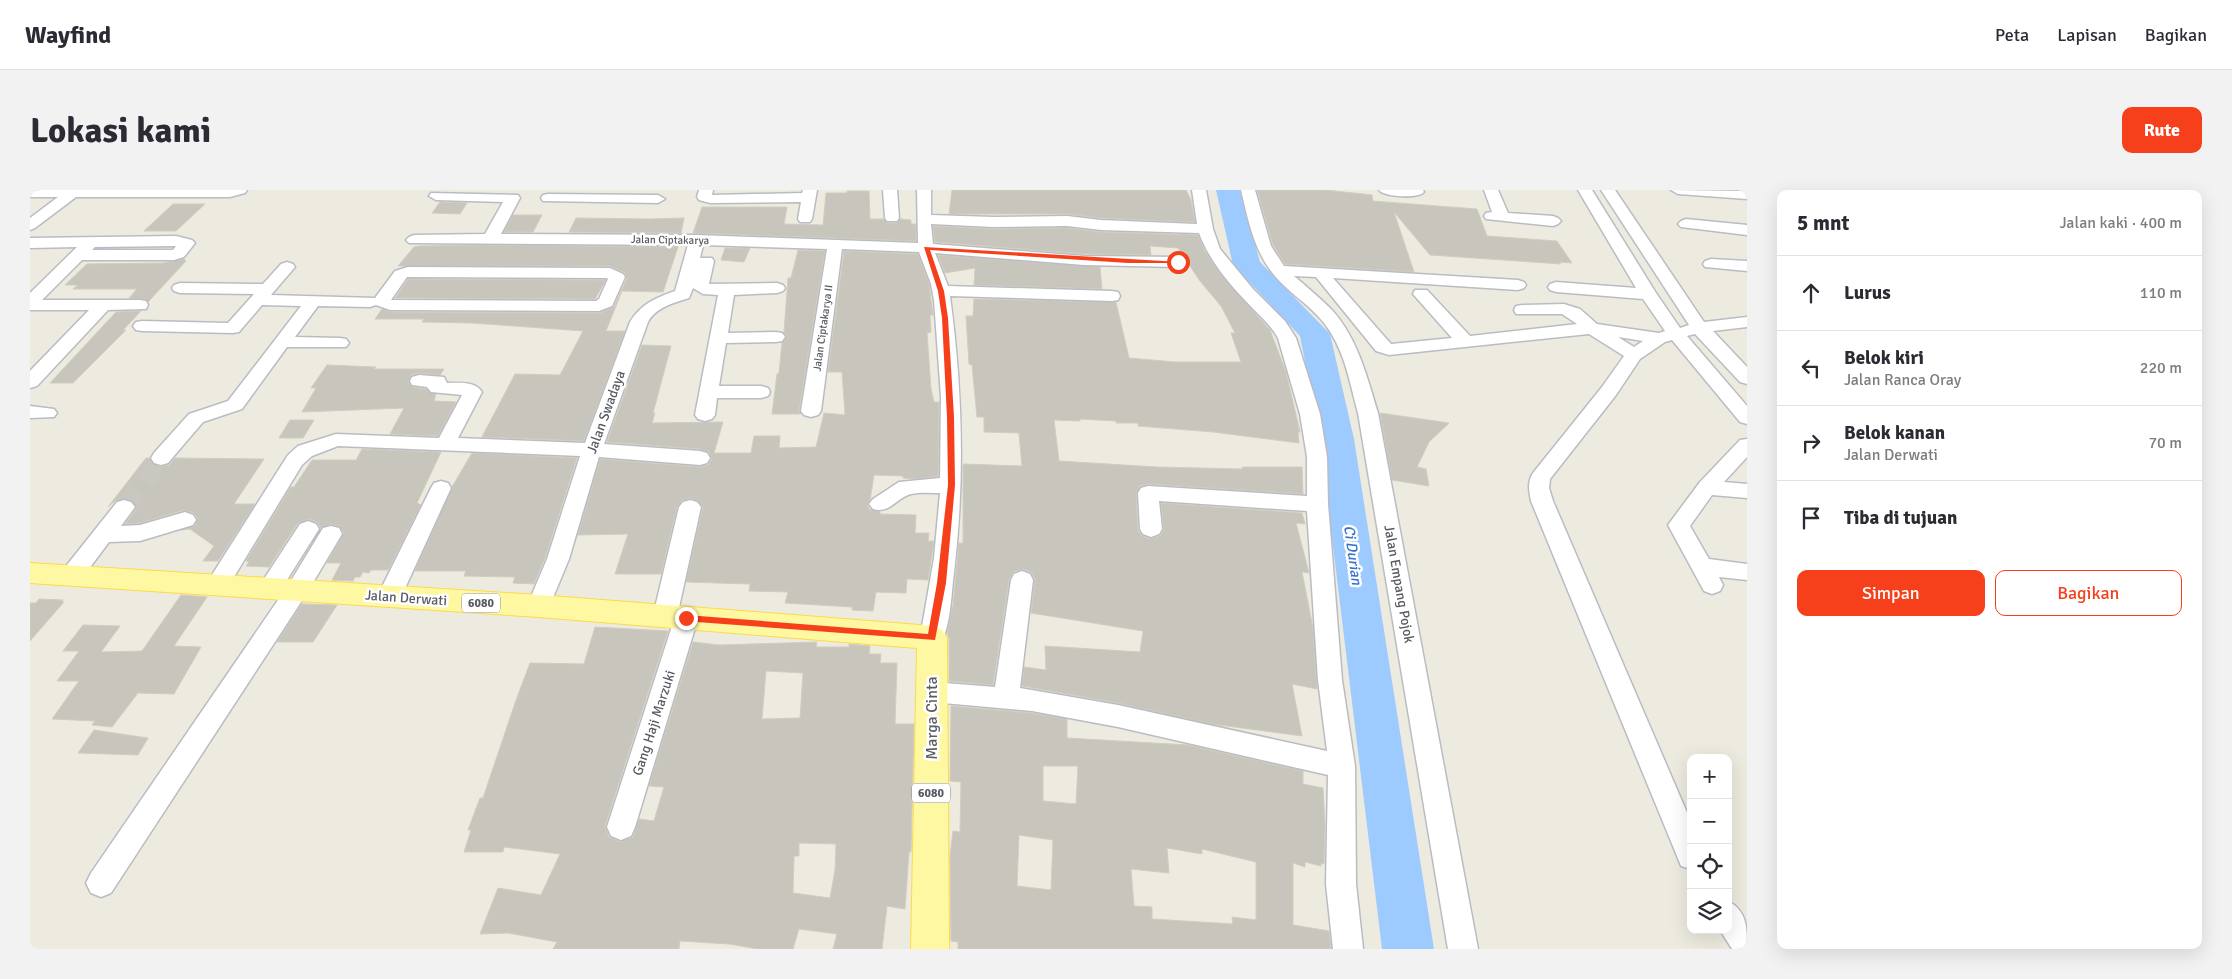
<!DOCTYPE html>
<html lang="id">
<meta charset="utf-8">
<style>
:root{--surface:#fff;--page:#f2f2f3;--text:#2b2b33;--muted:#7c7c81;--line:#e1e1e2;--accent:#f6401b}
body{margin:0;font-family:Signika,sans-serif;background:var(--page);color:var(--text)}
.controls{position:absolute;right:15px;bottom:15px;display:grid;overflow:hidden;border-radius:10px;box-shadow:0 5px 20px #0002}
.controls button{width:45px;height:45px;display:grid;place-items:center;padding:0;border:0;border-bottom:1px solid var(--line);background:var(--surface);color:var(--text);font:25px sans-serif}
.stop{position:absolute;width:15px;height:15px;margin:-11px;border:4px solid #f6401b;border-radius:50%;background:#fff}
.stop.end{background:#f6401b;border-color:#fff;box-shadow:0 1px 5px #0008}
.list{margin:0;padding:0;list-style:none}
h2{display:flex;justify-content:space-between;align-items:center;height:65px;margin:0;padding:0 20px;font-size:21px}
h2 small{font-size:16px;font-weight:400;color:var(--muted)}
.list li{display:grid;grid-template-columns:32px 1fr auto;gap:15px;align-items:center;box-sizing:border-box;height:75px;padding:0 20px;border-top:1px solid var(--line)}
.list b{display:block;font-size:19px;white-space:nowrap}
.list p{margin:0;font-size:16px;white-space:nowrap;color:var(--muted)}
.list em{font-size:16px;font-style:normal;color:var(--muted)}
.actions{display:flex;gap:10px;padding:15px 20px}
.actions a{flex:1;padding:11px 0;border:1px solid var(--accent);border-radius:10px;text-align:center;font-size:18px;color:var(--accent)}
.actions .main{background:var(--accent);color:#fff}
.icon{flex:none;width:28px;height:28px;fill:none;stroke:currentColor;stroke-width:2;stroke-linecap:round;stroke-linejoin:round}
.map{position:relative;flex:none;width:1717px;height:759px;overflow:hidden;border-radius:10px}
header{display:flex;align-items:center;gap:30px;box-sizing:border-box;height:70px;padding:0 25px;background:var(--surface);border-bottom:1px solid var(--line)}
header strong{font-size:24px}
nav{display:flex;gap:28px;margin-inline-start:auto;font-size:18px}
.intro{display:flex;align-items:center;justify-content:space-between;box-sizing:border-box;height:120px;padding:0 30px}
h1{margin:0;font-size:35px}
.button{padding:12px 22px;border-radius:10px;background:var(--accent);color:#fff;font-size:18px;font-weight:700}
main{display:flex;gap:30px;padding:0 30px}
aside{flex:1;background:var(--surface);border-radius:10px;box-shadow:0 5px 20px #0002}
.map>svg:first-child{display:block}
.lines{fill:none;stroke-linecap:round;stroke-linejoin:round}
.river{fill:#9dcbff;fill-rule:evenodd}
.building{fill:#c8c5bc;stroke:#d2cdbd;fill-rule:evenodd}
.minor-tunnel{stroke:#c8c7c0;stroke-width:21;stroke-dasharray:21 11;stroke-linecap:butt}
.minor-casing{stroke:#babcc3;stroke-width:3}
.major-casing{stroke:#fcda49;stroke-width:2}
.minor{fill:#fff;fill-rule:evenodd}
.major{fill:#fff8a2;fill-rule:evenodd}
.route{fill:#f6401b}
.labels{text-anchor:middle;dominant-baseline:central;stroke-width:5;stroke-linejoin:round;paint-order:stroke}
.far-street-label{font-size:11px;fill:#585c62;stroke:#fff}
.shield{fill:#fff;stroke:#8a8d91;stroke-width:1}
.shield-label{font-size:12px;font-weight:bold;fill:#585c62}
.street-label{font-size:14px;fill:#585c62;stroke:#fff}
.water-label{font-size:15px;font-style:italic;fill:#3772cb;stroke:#fff}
.near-street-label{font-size:16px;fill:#585c62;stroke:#fff}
</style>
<header>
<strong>Wayfind</strong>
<nav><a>Peta</a><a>Lapisan</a><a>Bagikan</a></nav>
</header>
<div class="intro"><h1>Lokasi kami</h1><a class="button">Rute</a></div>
<main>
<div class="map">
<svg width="1717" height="759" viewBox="0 0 1717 759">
<rect width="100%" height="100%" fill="#edebdf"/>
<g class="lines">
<path class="river" d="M1186,0H1210L1230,72L1300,144L1324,249L1404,759H1352L1290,249L1270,146L1203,75Z"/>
</g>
<path class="building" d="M922,0H1156L1161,10L1165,32L1071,28L1037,24H919Z
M1227,0H1295L1342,5L1343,11L1447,19L1457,46L1527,51L1542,73L1529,72L1531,74L1400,65L1364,22L1384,82L1255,74L1243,55Z
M817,1H839L840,29H854L857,33H867L870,29L881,30V34H886V51L663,43L672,17H757L754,34L793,35L796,3H817Z
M410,12L437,13L430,24L402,23Z
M143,14H175L146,41H114Z
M483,25H512L503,42H474Z
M546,28L619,29L654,28L651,43L539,42Z
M903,36L963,39L1037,38L1071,42L1168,45L1175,61L1192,86L1240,140L1256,182L1270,242H1268L1269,253L1183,242L1108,236V233H1086V231L1050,229V231L1024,230L1029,271L1127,277L1213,279L1212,277H1272L1273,304L1118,294L1110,296L1106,303L1108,340L1112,346L1120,349L1130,346L1134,340L1131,313L1272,323L1275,334L1266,333L1279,383L1272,382L1283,438L1287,499L1262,494L1272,546L1182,534L1088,513L992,496L994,477L1016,480L1015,456L1110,462L1113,441L1001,423L1005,389L1001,382L993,379L983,382L979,390L963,495L919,491V448L917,444L923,415L929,353H933V274L992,276L989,243L954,242V227H947L942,175L939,174L936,126H943L944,109L1086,112L1099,168L1145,172H1211L1201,143H1205L1191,116L1170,91L1148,58L1120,56L1121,65L1054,64L905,52Z
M389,56L455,55L648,57L633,102L592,101L576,141H595L554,251L452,247L485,184L530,185L553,141L442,133L392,132L394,129H345L352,119L360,122L570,123L584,117L597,88L595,83L580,76H368L384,57Z
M695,58H720L714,72L691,70Z
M768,60L795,61L769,221L771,224H742L747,184L749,183L752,153L757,147L754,142L758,88H761Z
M814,61L888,64L899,94L903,125H900L901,142L897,143L901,199L904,212H909L908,286L885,289L873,288V286L844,285L840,310L837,314L839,319L850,322V324L886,325L885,343H899L898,351H904L898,390L877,389L876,403L846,402L843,421L822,420V417L755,413L758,402L719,401L720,394L656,392L673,317L668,311L661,308L652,310L647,317L631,384H585L598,344L548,345L570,269L670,277L678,275L682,269L679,262L670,259L577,252L612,155L641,156L623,223H625L622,233L693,232L684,263H721L724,246H750L749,258L786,257L794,223L815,225L812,182H798Z
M908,65L1070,77L1072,99L944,95L945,78L915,83Z
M154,69L156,71L118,112L116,109L99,108L107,99H43L48,95H35L57,74L133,73Z
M378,89L576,90L565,109L365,108Z
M111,121L93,140H96L43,193H20L86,122Z
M297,175L346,177L344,179H414L410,185L389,183L381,185L378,192L382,197L396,199L400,203L406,204L404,211L426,212L408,246L360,244L374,218L272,222L286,198H281Z
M1350,223L1419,233L1399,252L1387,277L1396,279L1399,296L1362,290Z
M260,230H284L273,248H249Z
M332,259L411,262L387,313L391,315L358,380H341L339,383L333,382L330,387H325L323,391L302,390L311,373H297L314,343L309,336L301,334L291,338L287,332L279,329L268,333L239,377L216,376L219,372L216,371L256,305L261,297H264L282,270H326Z
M442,263L547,268L515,368L504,394L483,393L485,387L434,386L436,381H385L422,297Z
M116,268H119L123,275L130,277L139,275L145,268L234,269L204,314H225L188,371H173L184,356L160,339L152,340L165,336L168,329L164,323L154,320L110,333L95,334L107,318L102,311L93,308L86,310L78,317Z
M151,405L177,407L144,456L171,457L144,504L108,503L82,537L62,535L65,531L22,529L49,491H27L49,461H33L53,435L90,436L71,462L112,461Z
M9,409L33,410L32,412H34L0,451V413H6Z
M272,414L307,415L283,452H247Z
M565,437L638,441L575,636L579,647L590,652L603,647L609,629L624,631L634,597L619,596L663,452L689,455L787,452L786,457H819V454L840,456L839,464H851L850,473H867L865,534H884L881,662H879L875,719L857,716L852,759H803L807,744L769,739L763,759H728L699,754L650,751L649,759H523L527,752L478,743L450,744L468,698L511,705L530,664L474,657L473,662H434L441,640H438L450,608H453L485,513L500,473L554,474ZM736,481L773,483L770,528L732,529ZM769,653L806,654L805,680L800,708L763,703L764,666H769Z
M921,516L1002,523L1037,529V548L1158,555L1273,581V594L1293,598L1295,637L1294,674L1291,673V676L1275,672V677L1263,673V735L1299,741L1301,759H928V752L921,751L920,666L923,641L930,642L931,592L920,591ZM1013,576H1048L1046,614L1013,611ZM989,645L1023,650L1021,700L987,696ZM1137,658L1172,664V659L1226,672V730L1202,727L1203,734L1122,729V717L1104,716L1101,679L1139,683Z
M64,540L118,548L108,565L48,563Z"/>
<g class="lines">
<path class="minor-tunnel" d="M94,317L131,268"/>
<g class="minor-casing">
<path id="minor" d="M0,0H217L215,3L200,7H46L5,38L0,40V28L28,7H0Z
M669,0H683L682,5L772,3L773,0H787L782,29L780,32H770L768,29L771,12L680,13L669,10L667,7Z
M853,0H867L869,28L867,31H857L855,28Z
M887,0H901V25L963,27L1037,26L1071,30L1167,34L1162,0H1176L1183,39L1190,59L1223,99L1255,131L1266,148L1290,224L1297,267L1298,314L1312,490L1325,576L1326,694L1333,759H1303L1296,694L1298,585L1088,537L1002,521L902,512L893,509L889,502L893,495L902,492L965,497L981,390L984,384L992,381L1000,384L1003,390L990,498L1088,515L1297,561L1288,490L1277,321L1129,311L1132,339L1129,344L1121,347L1113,344L1110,339L1108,303L1111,298L1118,296L1277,306V267L1270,224L1248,148C1239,132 1224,121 1212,107C1195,89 1178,67 1169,43L1071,40L1037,36L963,37L901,34L903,54L1054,66L1148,67L1154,69L1156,72L1154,75L1148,77L1054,75L905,63L918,96L1082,101L1088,102L1090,106L1088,110L1082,111L920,106C933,202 935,296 923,391C921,411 920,437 910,455L902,457L894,455L890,448L904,368L910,303C901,303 890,302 881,304C866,308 860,324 843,319L839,314L843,309L869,292L910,288L911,207L904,110L901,94L889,62L812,59L791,221L788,225L781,227L774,225L771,221L797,59L673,55L670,68H682L684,71L679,94L747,93L753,95L755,98L753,101L747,103L704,105L698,143L746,142L752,143L755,147L752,151L746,152L696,153L689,196H731L738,198L740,202L738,206L731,208H687L685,225L682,229L675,231L668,229L665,225L688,105L673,104L663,98L659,108C644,113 626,117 618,132L574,254L670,261L677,263L680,268L677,273L670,275L569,267L539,369L517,422L509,425L501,422L497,416L517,369L550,266L308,256L282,266L272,275L196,400L188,403L180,400L177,394L180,388L258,265L268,256L306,244L409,248L432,205L401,202L397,197L382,195L380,191L382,187L389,185L414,187L417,193C429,193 445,191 452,202L428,248L555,253L600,132C612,113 626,108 645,101L658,55L379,53L376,50L379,47L384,45L455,44L473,12L406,10L399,6L401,3L488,5L490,8L471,44L667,45L888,53Z
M1211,0H1225L1241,56L1254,76L1488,90L1494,92L1496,95L1494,98L1488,100L1303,88L1361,154L1422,148L1383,104L1385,100H1397L1440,146L1547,134L1532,124H1486L1484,120L1486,116L1492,115L1534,114L1550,119L1567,134L1629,143L1635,141L1613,109L1526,102L1520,100L1518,97L1520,94L1526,92L1606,98L1548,0H1562L1626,103L1650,138L1659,135L1571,0H1585L1674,132L1717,127V137L1683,141L1717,177V194L1710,192L1665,144L1657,146L1717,216V234L1710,232L1642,150L1635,152L1610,169L1586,205L1520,289L1519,298L1523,311L1661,632V679L1651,676L1647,666L1501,311C1499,301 1497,292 1503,283L1572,197L1594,166L1559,144L1359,165L1346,161L1286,87L1264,86C1277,97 1290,108 1302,120C1328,149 1337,187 1348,223L1448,759H1418L1328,223C1320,194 1315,162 1297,137C1282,115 1256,102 1241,81C1223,57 1218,29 1211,0ZM1588,147L1613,151L1604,157Z
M1349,0H1393L1394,2C1389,9 1354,7 1349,0Z
M1454,0H1468L1478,23L1523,26L1528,28L1531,31L1528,34L1523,36L1456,29L1454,26L1456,23L1462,22Z
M1641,0L1717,1V9L1648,4Z
M518,4L628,5L635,9L628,13L513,11L511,8L513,5Z
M1656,29L1717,35V45L1651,37L1648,34L1651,31Z
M146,46L162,50L165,53L154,67L144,70H52L12,110H110L116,111L118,115L116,119L78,120L7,196L0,198V181L59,120H0V103L47,57L0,58V48ZM146,56L143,60H62L65,57Z
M1681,69L1717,71V81L1675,77L1673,74L1675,71Z
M257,72L263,74L265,77L241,105L345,108L365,81L378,77L580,78L593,84L595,87L582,116L569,121L360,120L346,115L340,117L288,116L265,147L310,148L316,149L319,153L316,157H257L212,219L173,232L138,273L131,275L124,273L121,268L124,263L159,224L198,211L271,116L232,115L209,142L203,143L112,141L106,140L103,136L106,132L112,131L198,133L224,104L150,103L144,101L142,98L144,95L150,93L233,94L251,74ZM377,87L577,88L578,89L569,109L566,111L361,110Z
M0,216L24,219L27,223L24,227L0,228Z
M1717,249V267L1694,292L1717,294V308L1682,305L1660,336L1679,369L1717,374V390L1689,387L1693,395L1690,401L1682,404L1674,401L1638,335L1670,292L1710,250Z
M411,291L418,293L421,298L371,407L367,413L359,416L351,413L347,407L401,298L404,293Z
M94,310L101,312L105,317L91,336L110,335L155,322L163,325L166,330L163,335L110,351L79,352L49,392L41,394L33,392L30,386L33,380L87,312Z
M660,310L667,312L671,317L648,422L656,419L664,422L668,428L605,637L601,646L591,650L581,646L577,637L643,433L635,435L627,432L623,426L649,317L653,312Z
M278,331L286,334L289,339L248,404L240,407L232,404L229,398L232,392L270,334Z
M301,336L309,338L312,344L275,406L81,703L71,707L61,703L56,693L61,683L259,394L293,338Z
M1698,711C1717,721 1717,737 1717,759H1702L1690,740H1698Z"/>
</g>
<g class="major-casing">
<path id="major" d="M0,373L509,405L902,436L912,440L917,448L919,759H881L887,458L509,427L0,393Z"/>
</g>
<use href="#minor" class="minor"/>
<use href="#major" class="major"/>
</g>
<path class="route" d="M894,57L1151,72L1148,73H1098L900,60L914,101L918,128L924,227L925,295L916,393L905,450L653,431L652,428L656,425L898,444L907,393L918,295L917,227L912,128L908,101Z"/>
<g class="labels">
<g class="far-street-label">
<text transform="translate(640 50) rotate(1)">Jalan Ciptakarya</text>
<text transform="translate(793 138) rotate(-82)">Jalan Ciptakarya II</text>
</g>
<g class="shield">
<rect x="432" y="403.5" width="38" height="19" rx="4"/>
<rect x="882" y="593.5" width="38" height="19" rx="4"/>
</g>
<g class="shield-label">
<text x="451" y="413">6080</text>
<text x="901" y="603">6080</text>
</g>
<g class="street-label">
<text transform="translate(576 222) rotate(-70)">Jalan Swadaya</text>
<text transform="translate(1369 394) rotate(80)">Jalan Empang Pojok</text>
<text transform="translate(376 408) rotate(4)">Jalan Derwati</text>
<text transform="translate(624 533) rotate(-72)">Gang Haji Marzuki</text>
</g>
<g class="water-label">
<text transform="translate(1323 365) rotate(82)">Ci Durian</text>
</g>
<g class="near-street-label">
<text transform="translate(902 528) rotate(-90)">Marga Cinta</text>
</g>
</g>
</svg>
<div class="controls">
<button>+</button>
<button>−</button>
<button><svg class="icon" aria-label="locate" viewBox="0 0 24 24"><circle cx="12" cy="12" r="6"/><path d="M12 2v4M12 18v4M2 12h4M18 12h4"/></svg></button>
<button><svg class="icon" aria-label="layers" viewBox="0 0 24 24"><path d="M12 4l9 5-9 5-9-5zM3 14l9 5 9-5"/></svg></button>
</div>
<div class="stop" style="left:1148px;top:72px"></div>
<div class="stop end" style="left:656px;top:428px"></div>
</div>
<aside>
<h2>5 mnt<small>Jalan kaki · 400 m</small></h2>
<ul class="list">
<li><svg class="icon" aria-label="ahead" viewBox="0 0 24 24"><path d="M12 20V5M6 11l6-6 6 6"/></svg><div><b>Lurus</b></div><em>110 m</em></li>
<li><svg class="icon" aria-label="left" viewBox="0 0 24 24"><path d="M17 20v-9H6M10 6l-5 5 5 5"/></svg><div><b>Belok kiri</b><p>Jalan Ranca Oray</p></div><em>220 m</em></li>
<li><svg class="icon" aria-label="right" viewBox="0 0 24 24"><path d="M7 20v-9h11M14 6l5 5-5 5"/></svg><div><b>Belok kanan</b><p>Jalan Derwati</p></div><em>70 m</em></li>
<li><svg class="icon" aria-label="arrive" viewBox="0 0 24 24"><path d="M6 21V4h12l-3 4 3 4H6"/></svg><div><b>Tiba di tujuan</b></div></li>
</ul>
<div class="actions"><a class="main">Simpan</a><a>Bagikan</a></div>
</aside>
</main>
